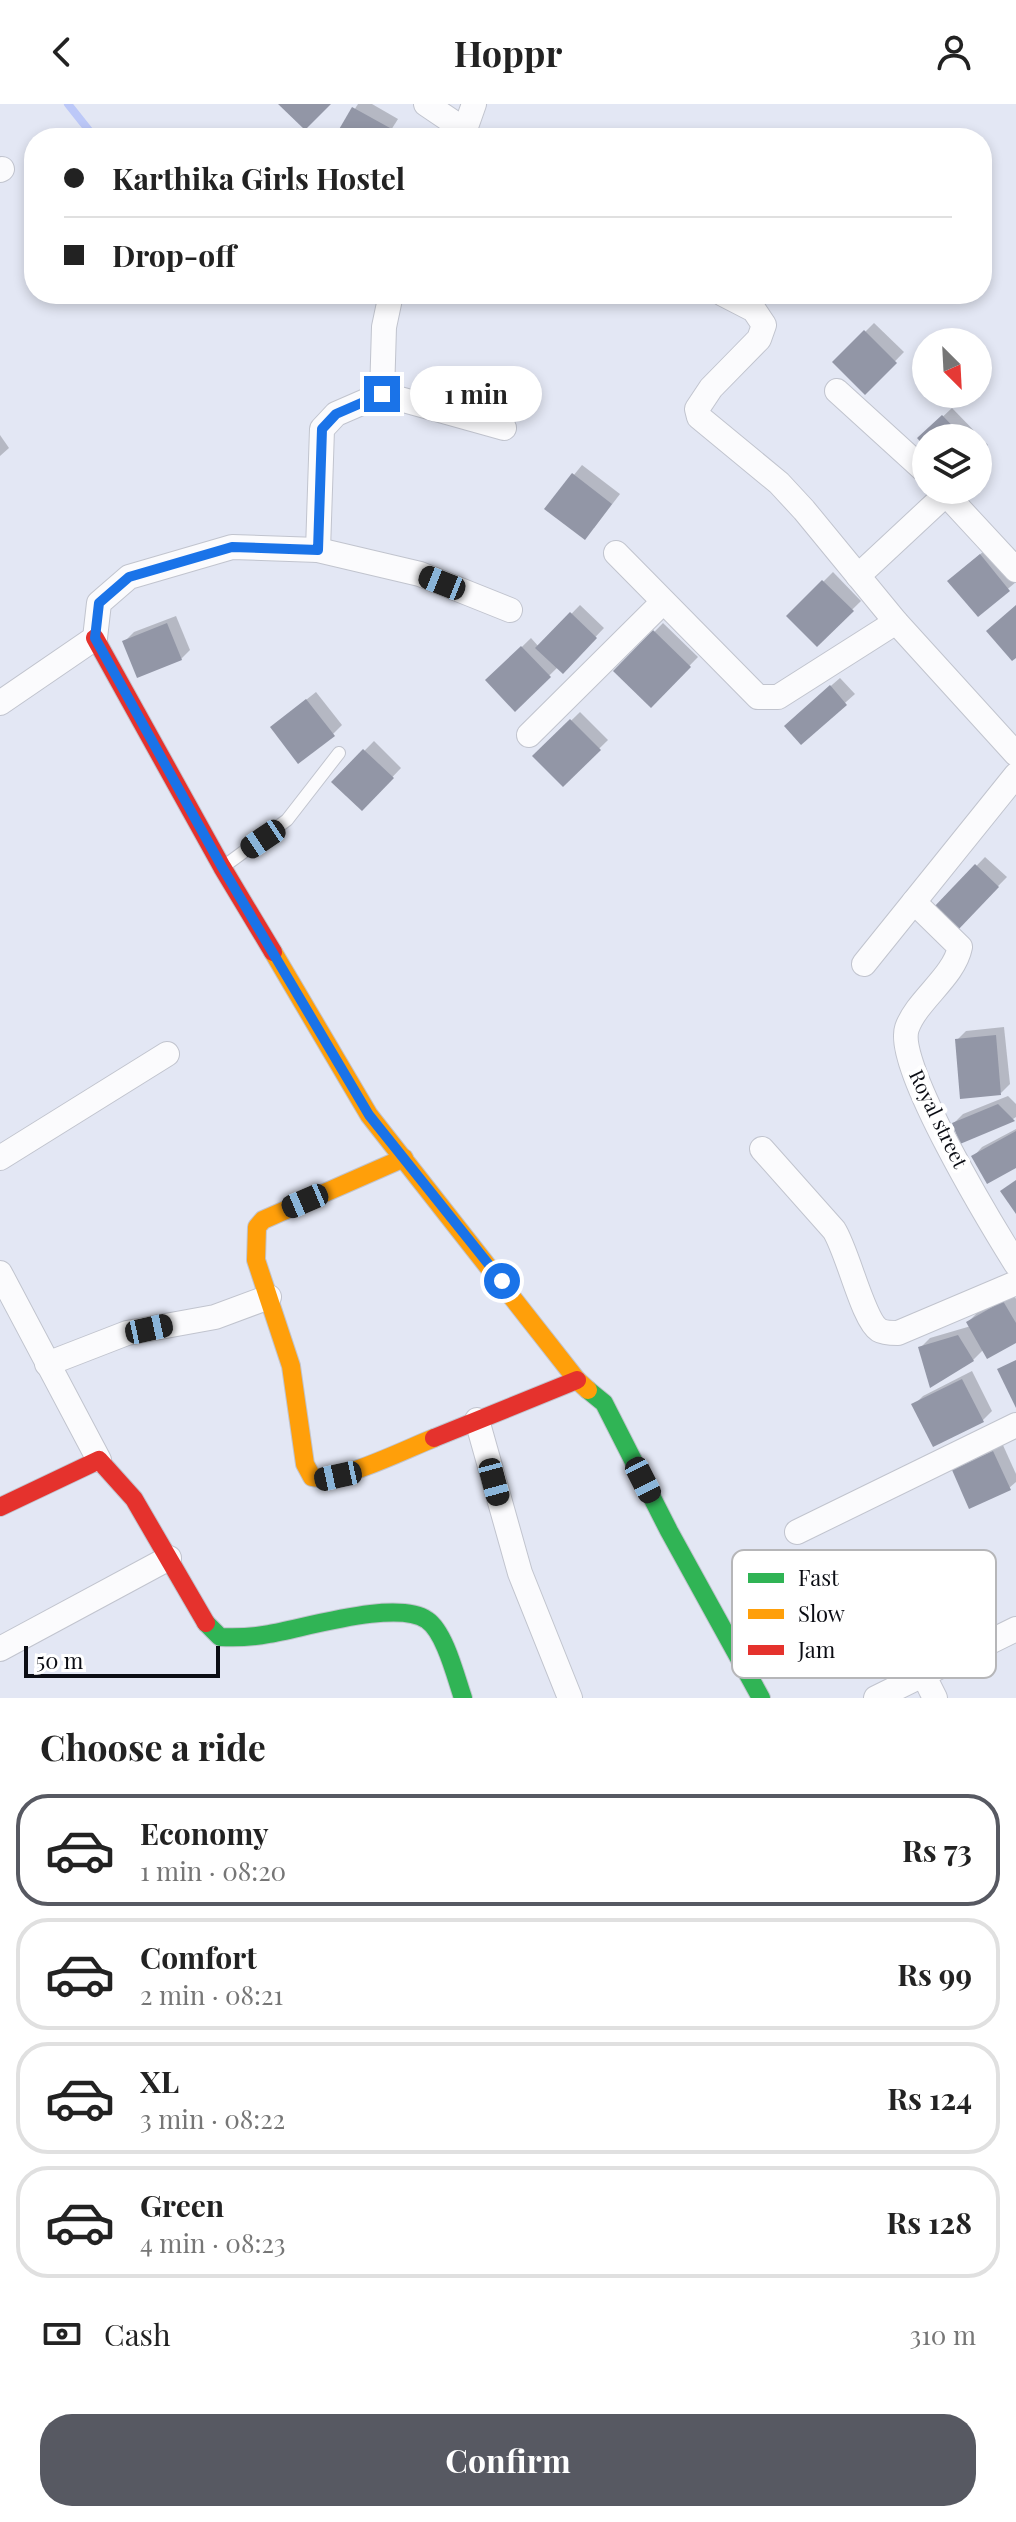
<!DOCTYPE html>
<meta charset="utf-8">
<style>
body{margin:0;font-family:"Playfair Display",serif;background:#f2f2f2;color:#222;height:100vh;display:flex;flex-direction:column;font-size:30px;white-space:nowrap}
*{box-sizing:border-box;margin:0}
p{font-size:26px;color:#767676}
.icon{flex:none;width:44px;height:44px;fill:none;stroke:currentColor;stroke-width:2;stroke-linecap:round;stroke-linejoin:round}
.map{position:relative;height:1594px;overflow:hidden}
.panel{display:flex;flex-direction:column;background:#fff;flex:1}
.panel>*{flex:none}
.hud{position:absolute;left:24px;top:24px;width:968px;height:176px;border-radius:32px;box-shadow:0 4px 12px #0003;display:grid;align-content:center;height:176px;padding:0 40px;background:#fff}
.needle{width:52px;rotate:156deg}
.buttons{position:absolute;left:912px;top:224px;display:grid;gap:16px}
.buttons a{display:grid;place-items:center;width:80px;height:80px;border-radius:50%;background:#fff;box-shadow:0 4px 12px #0003;font-size:40px}
.scale{position:absolute;left:24px;bottom:20px;width:196px;box-sizing:border-box;padding-left:8px;border:4px solid #0b0d14;border-top:0;font-size:22px;line-height:28px;white-space:nowrap;color:#0b0d14;-webkit-text-stroke:6px #fff;paint-order:stroke}
.end{position:absolute;width:36px;height:36px;margin:-18px;border:10px solid #1a73e8;background:#fff;box-shadow:0 0 0 4px #fff}
.from{border-radius:50%}
.bubble{position:absolute;height:56px;border-radius:28px;background:#fff;box-shadow:0 4px 12px #0003;font-size:26px;font-weight:700;line-height:56px;text-align:center}
.car{position:absolute;width:24px;height:48px;margin:-24px -12px;border-radius:10px;box-shadow:0 0 6px 2px #0007;background:linear-gradient(#222 24%,#8ab4d8 0 40%,#222 0 76%,#8ab4d8 0 86%,#222 0)}
.hud b{display:flex;align-items:center;gap:28px;height:76px;font-size:30px}
.hud b+b{border-top:2px solid #e0e0e0}
.hud i{width:20px;height:20px;background:#222}
ul{padding:0;list-style:none}
li{display:flex;align-items:center;gap:24px;height:112px;margin:0 16px 12px;padding:0 24px;border:4px solid #e0e0e0;border-radius:32px}
li div{flex:1}
li b{display:block;font-size:30px}
li em{font-style:normal;font-weight:700}
li.on{border-color:#575962}
li>.icon{width:72px;height:72px;stroke-width:1.5}
h2{padding:0 40px;font-size:36px;line-height:96px}
.pay{display:flex;align-items:center;gap:20px;height:88px;padding:0 40px;font-size:30px}
.pay p{margin-inline-start:auto}
.cta{display:flex;gap:16px;margin-top:auto;padding:16px 40px}
.cta a{flex:1;height:92px;border-radius:32px;background:#575962;color:#fff;font-size:32px;font-weight:700;line-height:92px;text-align:center}
header{display:flex;justify-content:space-between;align-items:center;height:104px;padding:0 40px;background:#fff;font-size:36px;font-weight:700}
.map>svg:first-child{display:block}
</style>
<header><svg class="icon" aria-label="back" viewBox="0 0 24 24"><path d="M15 5l-7 7 7 7"/></svg>Hoppr<svg class="icon" aria-label="person" viewBox="0 0 24 24"><circle cx="12" cy="8" r="4"/><path d="M4 21q1-7 8-7t8 7"/></svg></header>
<div class="map">
<svg width="1016" height="1594" viewBox="0 0 1016 1594">
<rect width="100%" height="100%" fill="#e3e7f4"/>
<!-- shadow -->
<g fill="#0003">
<polygon points="358,0 372,0 398,15 386,34 336,34"/>
<polygon points="874,219 904,248 865,288 835,258"/>
<polygon points="952,304 988,341 978,351 978,334 926,334 926,341 920,334"/>
<polygon points="0,331 9,344 0,352"/>
<polygon points="582,361 620,390 594,424 547,404"/>
<polygon points="990,442 1016,474 1016,478 978,510 959,468"/>
<polygon points="833,468 861,497 817,540 789,512"/>
<polygon points="580,501 604,524 563,567 558,563 515,605 488,576 531,534 539,543"/>
<polygon points="176,512 190,546 181,555 125,537 134,528"/>
<polygon points="663,519 698,553 651,601 616,567"/>
<polygon points="840,574 855,590 801,638 795,613"/>
<polygon points="316,588 342,621 333,630 272,623"/>
<polygon points="580,608 608,636 563,680 535,652"/>
<polygon points="374,637 401,664 362,705 334,678"/>
<polygon points="985,753 1007,773 957,824 936,804"/>
<polygon points="1004,923 1010,980 1001,989 957,936 966,927"/>
<polygon points="1008,992 1016,1000 1016,1013 1013,1015 954,1019 963,1010"/>
<polygon points="1016,1025 1016,1062 974,1052 982,1043"/>
<polygon points="1013,1189 1016,1195 1016,1237 984,1245 973,1256 932,1281 921,1243 930,1234 971,1222 968,1218 977,1209"/>
<polygon points="972,1267 992,1307 983,1316 934,1341 914,1301 923,1292"/>
<polygon points="1002,1339 1016,1370 1016,1378 1009,1384 954,1366 963,1357"/>
</g>
<g fill="none" stroke-linecap="round" stroke-linejoin="round">
<!-- stream -->
<polyline stroke="#bcc8f8" stroke-width="8" points="68,0 95,34"/>
</g>
<!-- building -->
<g fill="#9296a6">
<polygon points="278,0 331,0 305,26"/>
<polygon points="352,3 390,24 384,34 334,34"/>
<polygon points="272,190 312,190 311,198"/>
<polygon points="864,226 897,259 865,291 832,258"/>
<polygon points="942,311 964,334 926,334 926,344 917,334"/>
<polygon points="572,369 612,400 585,436 544,405"/>
<polygon points="980,450 1010,487 978,513 947,477"/>
<polygon points="822,476 854,507 817,543 786,512"/>
<polygon points="1016,501 1016,554 1012,557 986,527"/>
<polygon points="570,508 597,534 563,570 535,544"/>
<polygon points="167,519 182,556 137,574 122,537"/>
<polygon points="653,526 691,563 651,604 613,567"/>
<polygon points="521,542 551,573 515,608 485,576"/>
<polygon points="830,581 847,601 801,641 784,622"/>
<polygon points="306,595 335,632 298,660 270,623"/>
<polygon points="570,615 601,646 563,683 532,652"/>
<polygon points="363,645 394,674 362,707 331,678"/>
<polygon points="975,760 999,783 957,827 933,804"/>
<polygon points="996,931 1001,991 960,995 955,935"/>
<polygon points="998,1000 1015,1017 960,1040 952,1019"/>
<polygon points="1016,1027 1016,1064 987,1080 971,1052"/>
<polygon points="1016,1076 1016,1110 1000,1087"/>
<polygon points="1003,1197 1016,1219 1016,1239 987,1255 966,1218"/>
<polygon points="958,1231 974,1257 930,1284 918,1243"/>
<polygon points="1016,1256 1016,1304 997,1265"/>
<polygon points="962,1275 984,1318 933,1343 911,1300"/>
<polygon points="993,1347 1011,1386 969,1405 952,1366"/>
</g>
<g fill="none" stroke-linecap="round" stroke-linejoin="round">
<defs>
<polyline id="lane" points="223,763 287,716 339,649"/>
<g id="street">
<polyline points="426,0 466,27"/>
<polyline points="462,34 474,0"/>
<polyline points="0,66 2,65"/>
<polyline points="391,190 384,223 382,290 504,324"/>
<polyline points="723,190 754,206 764,221 759,235 711,284 697,305 699,313 779,379 804,406 896,518"/>
<polyline points="837,287 926,368"/>
<polyline points="942,386 1016,466"/>
<polyline points="318,446 322,325 336,310 382,290"/>
<polyline points="616,449 758,593 778,593 896,518 1016,650"/>
<polyline points="858,472 946,390"/>
<polyline points="0,599 95,534 99,499 129,473 232,443 318,446 420,470 510,506"/>
<polyline points="529,631 663,498"/>
<path d="M914 798 960 843C954 873 917 896 907 924 894 961 993 1123 1016 1160"/>
<polyline points="864,860 1016,671"/>
<path d="M762 1045 834 1126C848 1148 863 1216 879 1226 884 1229 892 1229 898 1229L1016 1179"/>
<polyline points="0,1054 167,950"/>
<polyline points="0,1169 99,1356"/>
<polyline points="47,1260 127,1229 215,1213 269,1193"/>
<polyline points="477,1316 520,1469 570,1594"/>
<polyline points="797,1428 1016,1321"/>
<polyline points="0,1545 169,1454"/>
<polyline points="924,1572 935,1594"/>
<polyline points="876,1594 1016,1525"/>
</g>
<g id="fast">
<polyline points="588,1286 604,1299 669,1427 761,1594"/>
<path d="M206 1519 220 1533C237 1534 253 1533 269 1530 305 1524 397 1495 427 1516 445 1528 456 1574 463 1594"/>
</g>
<g id="slow">
<polyline points="273,848 369,1011 577,1276 588,1286"/>
<path d="M404 1054 263 1116 257 1123 256 1156 291 1262 305 1360 312 1373C339 1379 406 1345 434 1334"/>
</g>
<g id="jam">
<polyline points="95,534 222,763 273,848"/>
<polyline points="434,1334 577,1276"/>
<polyline points="0,1403 99,1356 134,1395 206,1519"/>
</g>
</defs>
<!-- lane casing -->
<use href="#lane" stroke="#c1c4ce" stroke-width="14"/>
<!-- street casing -->
<use href="#street" stroke="#c1c4ce" stroke-width="26"/>
<!-- fast casing -->
<use href="#fast" stroke="#c1c4ce" stroke-width="20"/>
<!-- slow casing -->
<use href="#slow" stroke="#c1c4ce" stroke-width="20"/>
<!-- jam casing -->
<use href="#jam" stroke="#c1c4ce" stroke-width="20"/>
<!-- lane -->
<use href="#lane" stroke="#fbfbfd" stroke-width="12"/>
<!-- street -->
<use href="#street" stroke="#fbfbfd" stroke-width="24"/>
<!-- fast -->
<use href="#fast" stroke="#30b455" stroke-width="18"/>
<!-- slow -->
<use href="#slow" stroke="#ff9f0a" stroke-width="18"/>
<!-- jam -->
<use href="#jam" stroke="#e5322d" stroke-width="18"/>
</g>
<g fill="none" stroke-linecap="round" stroke-linejoin="round">
<!-- route -->
<polyline stroke="#1a73e8" stroke-width="10" points="382,290 336,310 322,325 318,446 232,443 129,473 99,499 95,534 222,763 369,1011 502,1177"/>
</g>
<g text-anchor="middle" stroke-width="8" stroke-linejoin="round" paint-order="stroke">
<!-- street labels -->
<g font-size="20" fill="#0b0d14" stroke="#fff">
<text transform="translate(938 1015) rotate(64)" y="7">Royal street</text>
</g>
</g>
<!-- legend -->
<rect x="732" y="1446" width="264" height="128" rx="12" fill="#fff" stroke="#b6b6b8" stroke-width="2"/>
<rect x="748" y="1469" width="36" height="10" fill="#30b455"/>
<rect x="748" y="1505" width="36" height="10" fill="#ff9f0a"/>
<rect x="748" y="1541" width="36" height="10" fill="#e5322d"/>
<g font-size="22" fill="#0b0d14">
<text x="798" y="1482">Fast</text>
<text x="798" y="1518">Slow</text>
<text x="798" y="1554">Jam</text>
</g>
</svg>
<div class="buttons">
<a><svg class="needle" viewBox="-14 -14 28 28"><path d="M0-13l5 13h-10z" fill="#e53935"/><path d="M0 13l5-13h-10z" fill="#767676"/></svg></a>
<a><svg class="icon" aria-label="layers" viewBox="0 0 24 24"><path d="M12 4l9 5-9 5-9-5zM3 14l9 5 9-5"/></svg></a>
</div>
<div class="scale">50 m</div>
<i class="end from" style="left:502px;top:1177px"></i>
<i class="end" style="left:382px;top:290px"></i>
<div class="bubble" style="left:410px;top:262px;width:132px">1 min</div>
<i class="car" style="left:442px;top:479px;rotate:292deg"></i>
<i class="car" style="left:263px;top:735px;rotate:236deg"></i>
<i class="car" style="left:305px;top:1097px;rotate:247deg"></i>
<i class="car" style="left:149px;top:1225px;rotate:78deg"></i>
<i class="car" style="left:338px;top:1372px;rotate:258deg"></i>
<i class="car" style="left:643px;top:1376px;rotate:153deg"></i>
<i class="car" style="left:494px;top:1378px;rotate:165deg"></i>
<div class="hud">
<b><i class="from"></i>Karthika Girls Hostel</b>
<b><i></i>Drop-off</b>
</div>
</div>
<section class="panel">
<h2>Choose a ride</h2>
<ul>
<li class="on"><svg class="icon" aria-label="car" viewBox="0 0 24 24"><path d="M5 17H2v-5l4-1 3-4h7l3 4 3 1v5h-3M9 17h6M6 11h13"/><circle cx="7" cy="17" r="2"/><circle cx="17" cy="17" r="2"/></svg><div><b>Economy</b><p>1 min · 08:20</p></div><em>Rs 73</em></li>
<li><svg class="icon" aria-label="car" viewBox="0 0 24 24"><path d="M5 17H2v-5l4-1 3-4h7l3 4 3 1v5h-3M9 17h6M6 11h13"/><circle cx="7" cy="17" r="2"/><circle cx="17" cy="17" r="2"/></svg><div><b>Comfort</b><p>2 min · 08:21</p></div><em>Rs 99</em></li>
<li><svg class="icon" aria-label="car" viewBox="0 0 24 24"><path d="M5 17H2v-5l4-1 3-4h7l3 4 3 1v5h-3M9 17h6M6 11h13"/><circle cx="7" cy="17" r="2"/><circle cx="17" cy="17" r="2"/></svg><div><b>XL</b><p>3 min · 08:22</p></div><em>Rs 124</em></li>
<li><svg class="icon" aria-label="car" viewBox="0 0 24 24"><path d="M5 17H2v-5l4-1 3-4h7l3 4 3 1v5h-3M9 17h6M6 11h13"/><circle cx="7" cy="17" r="2"/><circle cx="17" cy="17" r="2"/></svg><div><b>Green</b><p>4 min · 08:23</p></div><em>Rs 128</em></li>
</ul>
<div class="pay"><svg class="icon" aria-label="cash" viewBox="0 0 24 24"><path d="M3 7h18v10H3z"/><circle cx="12" cy="12" r="2"/></svg>Cash<p>310 m</p></div>
<div class="cta"><a>Confirm</a></div>
</section>
